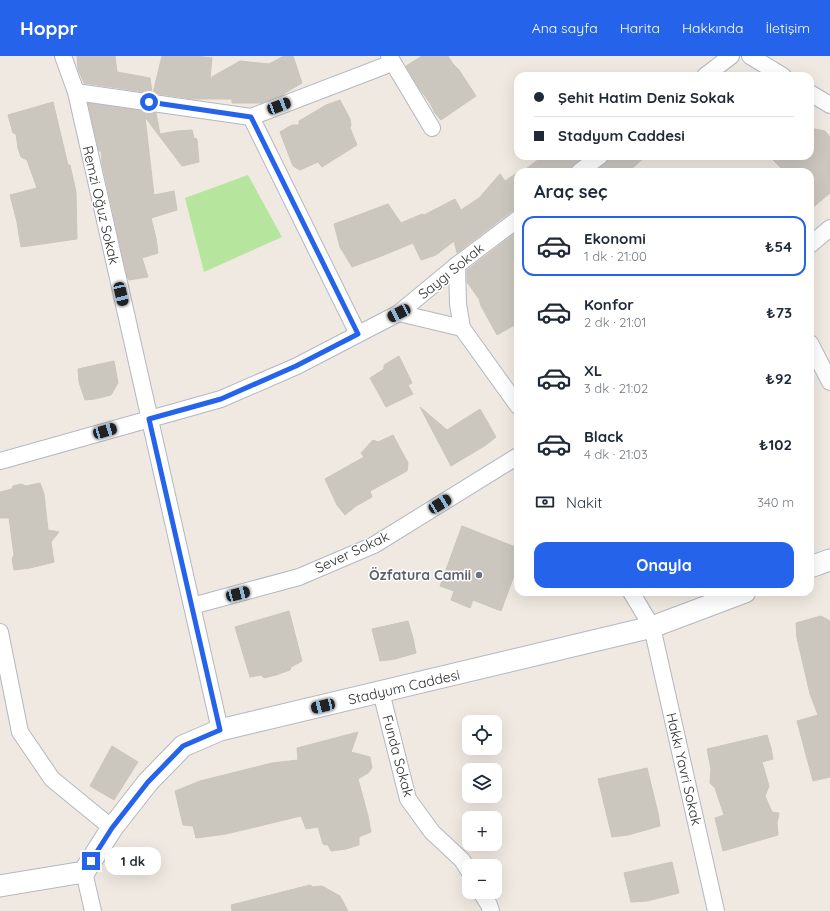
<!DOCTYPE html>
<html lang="tr">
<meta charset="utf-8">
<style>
body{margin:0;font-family:Quicksand,sans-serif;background:#f6f6f7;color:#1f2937;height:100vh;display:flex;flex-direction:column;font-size:15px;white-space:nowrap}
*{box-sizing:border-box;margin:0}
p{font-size:13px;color:#747a83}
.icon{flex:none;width:22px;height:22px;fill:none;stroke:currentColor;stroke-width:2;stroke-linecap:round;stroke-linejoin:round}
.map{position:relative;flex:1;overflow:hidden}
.details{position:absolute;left:514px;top:112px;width:300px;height:428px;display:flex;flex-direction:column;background:#fff;border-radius:12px;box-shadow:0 4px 16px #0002}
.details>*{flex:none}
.guide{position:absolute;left:514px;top:16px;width:300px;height:88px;border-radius:12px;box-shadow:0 4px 16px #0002;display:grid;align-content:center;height:88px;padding:0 20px;background:#fff}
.controls{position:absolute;left:462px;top:659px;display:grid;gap:8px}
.controls a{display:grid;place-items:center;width:40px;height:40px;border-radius:8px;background:#fff;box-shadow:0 4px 16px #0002;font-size:20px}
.end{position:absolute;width:18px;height:18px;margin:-9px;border:5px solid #2563eb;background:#fff;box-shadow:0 0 0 2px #fff}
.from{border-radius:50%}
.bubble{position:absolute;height:28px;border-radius:12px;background:#fff;box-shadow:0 4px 16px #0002;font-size:13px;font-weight:700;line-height:28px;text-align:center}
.car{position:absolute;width:12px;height:24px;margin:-12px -6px;border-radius:5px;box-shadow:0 0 3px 1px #0007;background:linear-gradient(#222 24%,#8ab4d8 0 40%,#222 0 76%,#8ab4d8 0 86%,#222 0)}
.guide b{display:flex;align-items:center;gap:14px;height:38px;font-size:15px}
.guide b+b{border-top:1px solid #e0e1e3}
.guide i{width:10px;height:10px;background:#1f2937}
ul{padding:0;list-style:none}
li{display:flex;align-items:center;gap:12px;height:60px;margin:0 8px 6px;padding:0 12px;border:2px solid transparent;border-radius:12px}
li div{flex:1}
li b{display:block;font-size:15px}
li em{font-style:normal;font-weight:700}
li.on{border-color:#2563eb}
li>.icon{width:36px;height:36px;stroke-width:1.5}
h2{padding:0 20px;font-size:18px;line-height:48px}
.pay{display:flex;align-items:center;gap:10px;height:44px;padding:0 20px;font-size:15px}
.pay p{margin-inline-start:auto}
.button{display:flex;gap:8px;margin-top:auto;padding:8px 20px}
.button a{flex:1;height:46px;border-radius:12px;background:#2563eb;color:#fff;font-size:16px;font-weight:700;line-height:46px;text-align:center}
header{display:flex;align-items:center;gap:24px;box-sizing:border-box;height:56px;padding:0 20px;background:#2563eb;color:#fff}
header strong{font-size:19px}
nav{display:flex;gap:22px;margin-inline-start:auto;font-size:14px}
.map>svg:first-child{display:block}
</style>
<header>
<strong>Hoppr</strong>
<nav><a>Ana sayfa</a><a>Harita</a><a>Hakkında</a><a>İletişim</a></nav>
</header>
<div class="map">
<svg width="830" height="855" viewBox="0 0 830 855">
<rect width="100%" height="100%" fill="#efe9e1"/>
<!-- green -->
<polygon fill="#b6e59e" points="248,119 282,181 204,216 185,142"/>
<!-- building -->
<g fill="#cbc7bf" stroke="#cbc5ba">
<polygon points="77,0 115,0 117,16 150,22 152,37 84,27 78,13"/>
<polygon points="162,0 196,0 212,2 210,22 240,5 269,8 284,0 293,0 302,27 280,40 261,47 232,47 232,43 193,43 153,37"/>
<polygon points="422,0 448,0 453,8 459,14 476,40 441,64 435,57 430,47 419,32 406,10"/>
<polygon points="340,44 350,63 351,69 350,72 357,89 322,111 318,106 300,114 293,110 280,76 292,69 299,69 299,65 326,49"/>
<polygon points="53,46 68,109 70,109 76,136 77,183 21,191 17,166 10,139 37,132 27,104 21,101 18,92 16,78 13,77 8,59"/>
<polygon points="88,47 156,57 160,78 177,75 192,74 194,82 197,83 199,106 182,110 145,61 154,139 174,135 177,154 151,162 156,182 158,197 142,202 148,221 129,224 127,220 102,107 101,95 99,95"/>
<polygon points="810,72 825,75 830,81 830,137 810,154 810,116 785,116 769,100 810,100"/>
<polygon points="543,100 584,100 573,109 570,116 522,116"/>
<polygon points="609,100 646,100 628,116 595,116 606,107"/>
<polygon points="518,116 518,154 512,155 457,197 454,185 436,199 421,204 413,187 379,201 352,211 340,191 334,168 388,148 401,167 422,158 424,159 455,143 461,154 479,142 500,118 505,125"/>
<polygon points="518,175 518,267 497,279 481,250 479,243 467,226 467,214"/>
<polygon points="399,300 412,327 408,329 413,338 386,351 370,322 384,313 384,309"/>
<polygon points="114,305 118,327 111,339 95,343 85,344 79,326 78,313"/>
<polygon points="420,351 447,374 480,353 496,381 486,389 451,410"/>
<polygon points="393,379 408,407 407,415 370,435 372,441 356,450 345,459 337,449 325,423 364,401 361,397 373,384 378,386"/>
<polygon points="40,427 44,438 48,474 59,476 51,486 54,506 30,512 14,514 12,503 14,499 9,462 0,462 0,436 12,433 13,430 21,428 26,430"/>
<polygon points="462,470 518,492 518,509 501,555 473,544 470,552 451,544 454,535 440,530"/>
<polygon points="289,555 302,605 291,611 290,614 276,619 264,622 261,619 250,621 235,571"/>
<polygon points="821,560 830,565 830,721 813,725 797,665 818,659 810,638 797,582 796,567"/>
<polygon points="408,565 413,582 416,597 395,603 380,605 372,573"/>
<polygon points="358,676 351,696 370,701 372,712 368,717 358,723 368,760 371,776 359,781 359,789 346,793 331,795 328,789 323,788 318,771 306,773 301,760 226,778 196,782 193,770 183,769 175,735 200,725 272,707 298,704 297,692"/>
<polygon points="767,679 771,692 773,703 762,706 769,730 765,740 772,756 779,757 777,767 778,779 723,795 715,762 724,759 715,732 710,727 711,713 707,693"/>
<polygon points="112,690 138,706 114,744 90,730"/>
<polygon points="647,712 658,757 660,770 628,779 612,781 598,723"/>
<polygon points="672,806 679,837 647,845 631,846 624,817"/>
<polygon points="310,829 313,831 322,830 340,840 348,855 232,855 231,849"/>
</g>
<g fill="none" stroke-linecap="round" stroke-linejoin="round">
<defs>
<g id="minor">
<polyline points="63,0 76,36 220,674"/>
<polyline points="389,0 432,72"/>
<polyline points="750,0 783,20"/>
<polyline points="705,20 731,0"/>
<polyline points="76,36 251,61 392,7"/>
<polyline points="810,37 830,49"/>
<polyline points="251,61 358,278"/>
<polyline points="579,116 600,100"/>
<polyline points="810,189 830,172"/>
<polyline points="457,209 458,248 462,272 518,350"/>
<polyline points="399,257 462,272"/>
<polyline points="810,287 830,326"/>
<polyline points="0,405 221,343 297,310 399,257 457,209 518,163"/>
<polyline points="631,536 652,571 716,855"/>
<polyline points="192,550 299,521 374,489 518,400"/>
<polyline points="0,576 20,676 52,723 112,772"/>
<polyline points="381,636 408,743 432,776 462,804 469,815"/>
<polyline points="84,816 93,855"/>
<polyline points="481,836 489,849 491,855"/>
</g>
<g id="tertiary">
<polyline points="810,511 830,504"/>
<polyline points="0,830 84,816 112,772 148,726 183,690 220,674 652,571 745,536"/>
</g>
</defs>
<!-- minor casing -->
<use href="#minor" stroke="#b4b7c1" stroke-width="18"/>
<!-- tertiary casing -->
<use href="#tertiary" stroke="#b4b7c1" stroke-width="23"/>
<!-- minor -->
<use href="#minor" stroke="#fff" stroke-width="16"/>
<!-- tertiary -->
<use href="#tertiary" stroke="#fff" stroke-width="21"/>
</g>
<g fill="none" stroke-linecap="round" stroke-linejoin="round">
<!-- route -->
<polyline stroke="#2563eb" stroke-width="5" points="91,805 112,772 148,726 183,690 220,674 149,363 221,343 296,310 358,278 251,61 149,46"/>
</g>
<!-- markers -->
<circle fill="#6b7280" stroke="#fff" stroke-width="1.5" cx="479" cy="519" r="4"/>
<g text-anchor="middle" stroke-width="3" stroke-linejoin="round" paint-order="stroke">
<!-- street labels -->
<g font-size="14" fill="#2e2e2e" stroke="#fff">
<text transform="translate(101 149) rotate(77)" y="5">Remzi Oğuz Sokak</text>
<text transform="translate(451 215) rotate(-39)" y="5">Saygı Sokak</text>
<text transform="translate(352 496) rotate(-25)" y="5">Sever Sokak</text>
<text transform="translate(404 631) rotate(-13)" y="5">Stadyum Caddesi</text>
<text transform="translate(398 700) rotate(75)" y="5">Funda Sokak</text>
<text transform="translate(684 713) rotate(77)" y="5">Hakkı Yavri Sokak</text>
</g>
<!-- worship labels -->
<g font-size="14" font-weight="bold" fill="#5b616d" stroke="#fff" text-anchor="end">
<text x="471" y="524">Özfatura Camii</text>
</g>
</g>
</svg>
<div class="controls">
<a><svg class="icon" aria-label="locate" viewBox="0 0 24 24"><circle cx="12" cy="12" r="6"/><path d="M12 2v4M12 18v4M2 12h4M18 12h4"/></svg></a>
<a><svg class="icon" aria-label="layers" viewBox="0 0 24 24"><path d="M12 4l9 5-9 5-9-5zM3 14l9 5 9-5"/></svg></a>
<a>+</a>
<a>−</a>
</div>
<i class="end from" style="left:149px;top:46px"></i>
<i class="end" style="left:91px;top:805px"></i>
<div class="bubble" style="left:105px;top:791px;width:56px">1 dk</div>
<i class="car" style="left:279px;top:50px;rotate:69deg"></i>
<i class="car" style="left:121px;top:238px;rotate:167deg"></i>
<i class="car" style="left:399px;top:257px;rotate:243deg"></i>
<i class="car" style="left:105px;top:375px;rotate:74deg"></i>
<i class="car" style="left:440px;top:448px;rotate:58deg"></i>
<i class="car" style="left:238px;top:538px;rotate:75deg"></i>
<i class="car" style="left:323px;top:650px;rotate:257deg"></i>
<div class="guide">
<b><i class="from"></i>Şehit Hatim Deniz Sokak</b>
<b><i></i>Stadyum Caddesi</b>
</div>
<section class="details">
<h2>Araç seç</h2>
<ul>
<li class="on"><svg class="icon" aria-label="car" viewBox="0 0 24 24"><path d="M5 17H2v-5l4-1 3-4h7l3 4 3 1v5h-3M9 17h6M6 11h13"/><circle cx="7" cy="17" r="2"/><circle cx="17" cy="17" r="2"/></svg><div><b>Ekonomi</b><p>1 dk · 21:00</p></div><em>₺54</em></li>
<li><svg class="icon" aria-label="car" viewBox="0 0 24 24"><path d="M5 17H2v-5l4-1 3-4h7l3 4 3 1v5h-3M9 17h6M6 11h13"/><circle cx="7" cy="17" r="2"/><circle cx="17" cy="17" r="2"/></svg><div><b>Konfor</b><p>2 dk · 21:01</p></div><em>₺73</em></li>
<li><svg class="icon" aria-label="car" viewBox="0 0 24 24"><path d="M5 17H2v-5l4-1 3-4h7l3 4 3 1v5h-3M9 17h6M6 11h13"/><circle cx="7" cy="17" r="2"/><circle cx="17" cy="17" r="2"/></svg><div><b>XL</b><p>3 dk · 21:02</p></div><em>₺92</em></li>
<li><svg class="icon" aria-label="car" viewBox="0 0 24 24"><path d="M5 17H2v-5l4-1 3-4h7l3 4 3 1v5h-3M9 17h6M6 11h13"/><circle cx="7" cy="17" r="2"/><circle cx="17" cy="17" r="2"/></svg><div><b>Black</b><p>4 dk · 21:03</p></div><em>₺102</em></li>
</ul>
<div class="pay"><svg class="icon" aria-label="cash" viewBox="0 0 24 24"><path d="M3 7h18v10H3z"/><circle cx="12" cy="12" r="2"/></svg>Nakit<p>340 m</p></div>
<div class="button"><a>Onayla</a></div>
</section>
</div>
